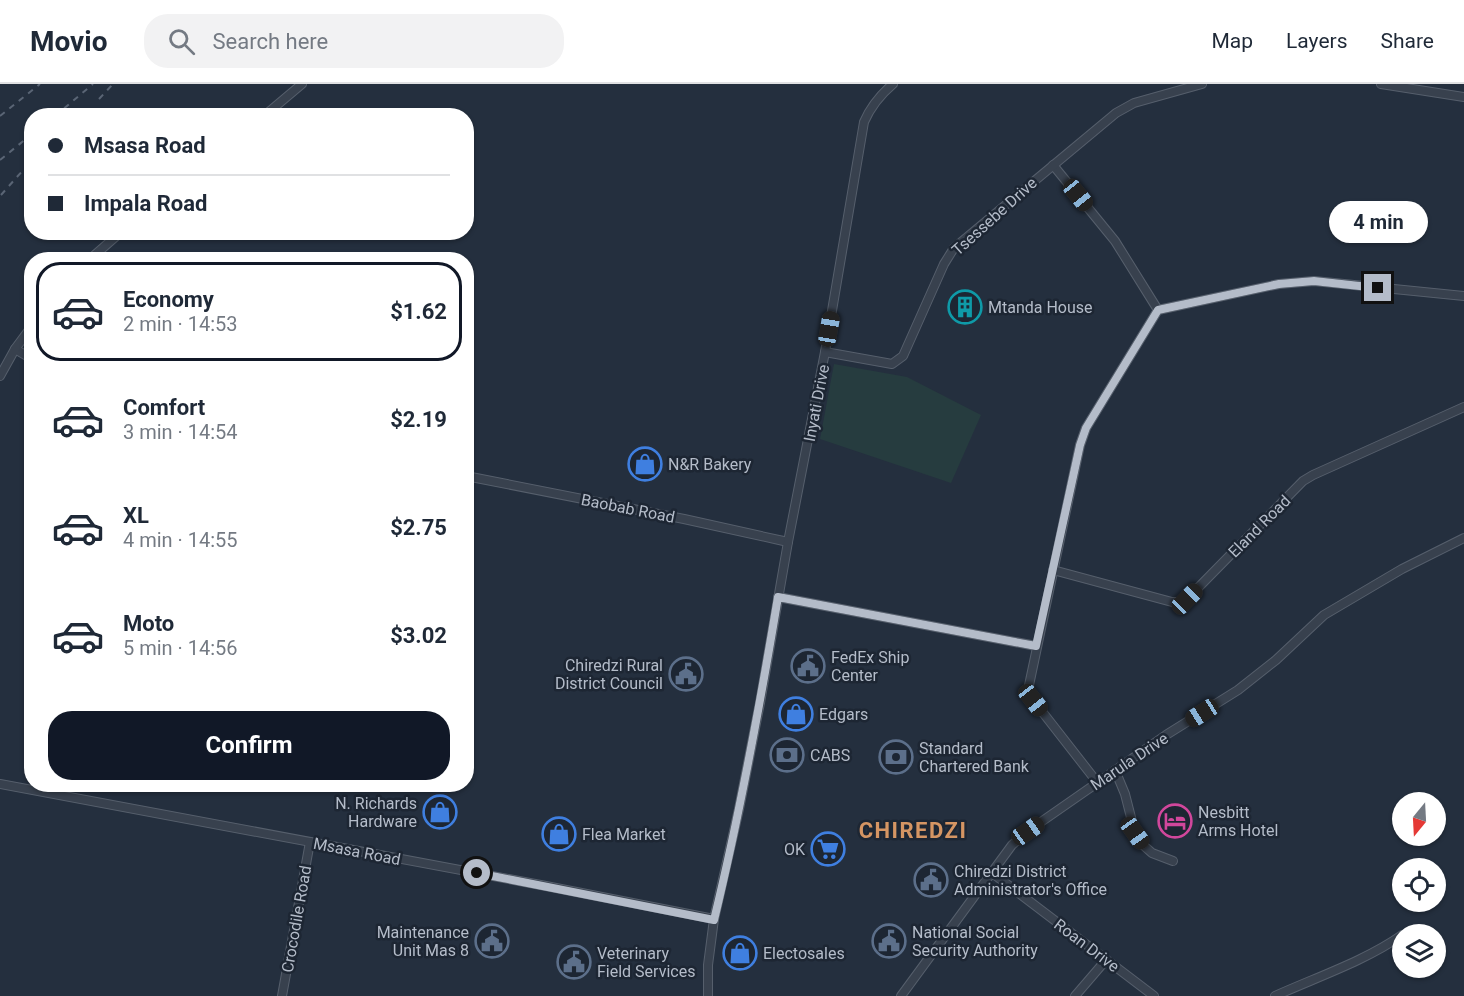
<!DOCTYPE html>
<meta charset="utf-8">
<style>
body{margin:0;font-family:Roboto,sans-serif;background:#f2f2f3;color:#1f2937;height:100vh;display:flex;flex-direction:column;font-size:22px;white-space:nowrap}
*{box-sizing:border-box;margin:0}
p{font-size:20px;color:#747a83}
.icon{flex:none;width:33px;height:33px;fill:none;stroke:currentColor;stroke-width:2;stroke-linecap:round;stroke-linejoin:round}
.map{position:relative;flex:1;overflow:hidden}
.panel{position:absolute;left:24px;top:168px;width:450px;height:540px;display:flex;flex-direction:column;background:#fff;border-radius:24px;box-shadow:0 2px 4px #0004}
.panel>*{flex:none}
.banner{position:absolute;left:24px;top:24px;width:450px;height:132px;border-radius:24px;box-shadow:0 2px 4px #0004;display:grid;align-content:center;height:132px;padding:0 24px;background:#fff}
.needle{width:39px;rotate:198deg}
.buttons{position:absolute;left:1392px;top:708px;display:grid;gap:12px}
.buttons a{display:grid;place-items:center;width:54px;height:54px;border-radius:50%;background:#fff;box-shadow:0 2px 4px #0004;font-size:30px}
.end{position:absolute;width:27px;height:27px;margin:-14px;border:8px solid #b4bcc9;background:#111;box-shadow:0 0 0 3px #111}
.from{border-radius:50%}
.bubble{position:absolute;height:42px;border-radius:21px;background:#fff;box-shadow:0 2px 4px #0004;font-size:20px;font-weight:700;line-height:42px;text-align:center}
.car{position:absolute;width:18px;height:36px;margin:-18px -9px;border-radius:8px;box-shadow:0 0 4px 2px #0007;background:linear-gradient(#222 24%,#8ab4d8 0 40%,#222 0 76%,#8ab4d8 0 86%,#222 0)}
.banner b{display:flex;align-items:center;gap:21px;height:57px;font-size:22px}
.banner b+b{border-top:2px solid #e0e1e3}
.banner i{width:15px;height:15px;background:#1f2937}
ul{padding:10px 0 0;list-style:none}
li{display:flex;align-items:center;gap:18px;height:99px;margin:0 12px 9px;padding:0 12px;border:3px solid transparent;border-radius:24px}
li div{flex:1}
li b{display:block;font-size:22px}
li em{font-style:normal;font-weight:700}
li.current{border-color:#111827}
li>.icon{width:54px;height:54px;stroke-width:1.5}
.button{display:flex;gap:12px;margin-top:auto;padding:12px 24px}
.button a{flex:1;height:69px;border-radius:24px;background:#111827;color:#fff;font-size:24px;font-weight:700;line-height:69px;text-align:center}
header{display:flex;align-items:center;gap:36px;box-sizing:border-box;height:84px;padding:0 30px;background:#fff;border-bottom:2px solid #e0e1e3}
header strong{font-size:28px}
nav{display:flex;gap:33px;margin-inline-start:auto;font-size:21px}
.search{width:420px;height:54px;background:#f2f2f3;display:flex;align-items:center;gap:15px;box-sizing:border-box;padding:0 21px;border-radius:24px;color:#747a83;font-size:22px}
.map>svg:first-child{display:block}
</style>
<header>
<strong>Movio</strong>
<div class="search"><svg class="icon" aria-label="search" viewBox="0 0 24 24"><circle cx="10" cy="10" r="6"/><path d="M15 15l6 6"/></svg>Search here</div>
<nav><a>Map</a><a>Layers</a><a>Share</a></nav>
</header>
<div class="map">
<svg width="1464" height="912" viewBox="0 0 1464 912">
<rect width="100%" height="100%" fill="#242f3e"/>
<!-- green -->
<polygon fill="#263c3f" points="834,280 907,293 981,331 951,399 820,355"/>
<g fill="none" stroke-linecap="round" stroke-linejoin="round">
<defs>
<g id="minor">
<polyline points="1381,0 1464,13"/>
<polyline points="264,32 302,0"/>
<polyline points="1053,81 1115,157 1158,226"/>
<polyline points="89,176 121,148"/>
<polyline points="15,265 32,275"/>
<polyline points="825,268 892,280 903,272 944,180 954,164 1116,29 1134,19 1202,0"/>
<polyline points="0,292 15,265 32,242"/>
<polyline points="466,392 684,435 788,458"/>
<polyline points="1053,486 1172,518 1181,518 1187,515 1303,397 1313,391 1464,323"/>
<polyline points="778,513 1036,562"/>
<polyline points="1115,686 1125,710 1135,749 1143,761 1152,769 1173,777"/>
<polyline points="1097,698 1033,616 1028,606 1080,361 1086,344 1158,226 1279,200 1314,197 1464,212"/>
<polyline points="0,700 546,802 714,835"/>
<polyline points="991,788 1154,912"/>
<polyline points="282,912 310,758"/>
<path d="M708 912V881L714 835 739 725 760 619 788 458 825 268 864 38C871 22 880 11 893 0"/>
<polyline points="901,912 1012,761 1028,747 1166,651 1238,606 1276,576 1324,531 1402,485 1464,454"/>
<polyline points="1075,912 1106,876"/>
<path d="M1275 912C1317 893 1365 877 1402 851"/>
</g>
</defs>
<!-- minor casing -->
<use href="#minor" stroke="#565f6c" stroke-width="10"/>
<!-- minor -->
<use href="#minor" stroke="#38414e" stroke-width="8"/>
<!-- rail -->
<g stroke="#5a6575" stroke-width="2" stroke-dasharray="6 6" stroke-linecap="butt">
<polyline points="99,15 113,0"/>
<polyline points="0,32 40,0"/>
<polyline points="55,32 93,0"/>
<polyline points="0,76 32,50"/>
<polyline points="1,111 32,76"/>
</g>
</g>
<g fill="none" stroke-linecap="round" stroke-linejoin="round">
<!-- route -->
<path stroke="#b4bcc9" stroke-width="8" d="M477 789 714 836C740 729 760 621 778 513L1036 562 1080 361 1086 344 1158 226 1279 200 1314 197 1378 204"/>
</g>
<!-- icons -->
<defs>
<symbol id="building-ring" viewBox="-11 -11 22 22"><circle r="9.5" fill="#1d2633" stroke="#0f9aa8" stroke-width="1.5"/><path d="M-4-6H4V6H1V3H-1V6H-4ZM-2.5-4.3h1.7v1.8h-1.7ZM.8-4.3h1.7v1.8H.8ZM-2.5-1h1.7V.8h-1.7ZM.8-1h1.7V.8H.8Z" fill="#0f9aa8"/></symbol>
<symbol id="shop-ring" viewBox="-11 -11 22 22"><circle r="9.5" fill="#1d2633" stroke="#3f7fe0" stroke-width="1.5"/><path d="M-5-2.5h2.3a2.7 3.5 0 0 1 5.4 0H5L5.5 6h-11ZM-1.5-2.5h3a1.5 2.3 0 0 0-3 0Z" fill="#3f7fe0"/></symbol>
<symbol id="civic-ring" viewBox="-11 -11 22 22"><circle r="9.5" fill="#1d2633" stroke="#5c6f8a" stroke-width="1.5"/><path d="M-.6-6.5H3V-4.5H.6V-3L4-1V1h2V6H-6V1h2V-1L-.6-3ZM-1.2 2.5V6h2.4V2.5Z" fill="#5c6f8a"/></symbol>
<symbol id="bank-ring" viewBox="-11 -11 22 22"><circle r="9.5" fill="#1d2633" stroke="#5c6f8a" stroke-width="1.5"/><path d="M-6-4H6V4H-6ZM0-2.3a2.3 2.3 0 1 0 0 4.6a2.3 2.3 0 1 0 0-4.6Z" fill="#5c6f8a"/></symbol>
<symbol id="hotel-ring" viewBox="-11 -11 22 22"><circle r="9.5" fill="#1d2633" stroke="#d1479c" stroke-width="1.5"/><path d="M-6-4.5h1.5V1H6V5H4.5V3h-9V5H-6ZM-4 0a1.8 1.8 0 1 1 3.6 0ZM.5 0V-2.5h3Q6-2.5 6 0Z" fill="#d1479c"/></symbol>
<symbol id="supermarket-ring" viewBox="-11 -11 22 22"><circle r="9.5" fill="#1d2633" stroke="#3f7fe0" stroke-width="1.5"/><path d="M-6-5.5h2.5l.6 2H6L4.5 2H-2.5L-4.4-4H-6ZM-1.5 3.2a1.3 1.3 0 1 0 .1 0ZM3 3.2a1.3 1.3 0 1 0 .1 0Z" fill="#3f7fe0"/></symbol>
</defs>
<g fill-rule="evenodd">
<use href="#building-ring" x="946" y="204" width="38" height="38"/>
<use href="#shop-ring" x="626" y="361" width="38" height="38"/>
<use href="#civic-ring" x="789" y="563" width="38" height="38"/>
<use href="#civic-ring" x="667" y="571" width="38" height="38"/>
<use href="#shop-ring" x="777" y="611" width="38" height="38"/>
<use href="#bank-ring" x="768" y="652" width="38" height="38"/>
<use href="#bank-ring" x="877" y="654" width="38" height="38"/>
<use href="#shop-ring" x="421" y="709" width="38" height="38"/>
<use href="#hotel-ring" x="1156" y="718" width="38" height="38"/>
<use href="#shop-ring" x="540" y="731" width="38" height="38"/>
<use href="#supermarket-ring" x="809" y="746" width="38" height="38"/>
<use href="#civic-ring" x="912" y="777" width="38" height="38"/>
<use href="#civic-ring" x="473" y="838" width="38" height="38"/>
<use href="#civic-ring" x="870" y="838" width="38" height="38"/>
<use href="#shop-ring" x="721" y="850" width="38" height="38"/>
<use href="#civic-ring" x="555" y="859" width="38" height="38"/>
</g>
<g text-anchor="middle" stroke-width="5" stroke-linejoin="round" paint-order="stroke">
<!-- street labels -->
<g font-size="16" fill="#b4bcc9" stroke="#1d2633">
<text transform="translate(994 132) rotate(-42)" y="6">Tsessebe Drive</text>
<text transform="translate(816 319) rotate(-79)" y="6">Inyati Drive</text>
<text transform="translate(628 424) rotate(11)" y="6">Baobab Road</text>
<text transform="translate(1259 442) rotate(-45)" y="6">Eland Road</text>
<text transform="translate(1129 677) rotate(-34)" y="6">Marula Drive</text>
<text transform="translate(357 767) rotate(11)" y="6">Msasa Road</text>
<text transform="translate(296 835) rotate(-80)" y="6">Crocodile Road</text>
<text transform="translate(1087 861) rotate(37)" y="6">Roan Drive</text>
</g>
<!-- poi labels -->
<g font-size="16" fill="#b4bcc9" stroke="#1d2633" text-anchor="start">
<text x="988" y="229">Mtanda House</text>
<text x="668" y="386">N&amp;R Bakery</text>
<text x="831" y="579">FedEx Ship<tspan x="831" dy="18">Center</tspan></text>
<text x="663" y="587" text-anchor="end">Chiredzi Rural<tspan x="663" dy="18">District Council</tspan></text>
<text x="819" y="636">Edgars</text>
<text x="919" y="670">Standard<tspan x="919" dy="18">Chartered Bank</tspan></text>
<text x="810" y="677">CABS</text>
<text x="417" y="725" text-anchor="end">N. Richards<tspan x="417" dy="18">Hardware</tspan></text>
<text x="1198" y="734">Nesbitt<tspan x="1198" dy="18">Arms Hotel</tspan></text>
<text x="582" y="756">Flea Market</text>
<text x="805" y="771" text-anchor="end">OK</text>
<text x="954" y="793">Chiredzi District<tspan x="954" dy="18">Administrator's Office</tspan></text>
<text x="469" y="854" text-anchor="end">Maintenance<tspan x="469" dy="18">Unit Mas 8</tspan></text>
<text x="912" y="854">National Social<tspan x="912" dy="18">Security Authority</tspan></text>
<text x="597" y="875">Veterinary<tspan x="597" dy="18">Field Services</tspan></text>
<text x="763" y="875">Electosales</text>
</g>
<!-- district labels -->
<g font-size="22" font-weight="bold" letter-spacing="1.5" fill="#d59563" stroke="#1d2633">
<text x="913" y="754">CHIREDZI</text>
</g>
</g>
</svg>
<div class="buttons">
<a><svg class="needle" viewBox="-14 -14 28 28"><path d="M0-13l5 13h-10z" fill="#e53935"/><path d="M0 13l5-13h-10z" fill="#747a83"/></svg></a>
<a><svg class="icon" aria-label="locate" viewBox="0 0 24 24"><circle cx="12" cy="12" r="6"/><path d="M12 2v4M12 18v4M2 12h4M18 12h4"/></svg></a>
<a><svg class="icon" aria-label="layers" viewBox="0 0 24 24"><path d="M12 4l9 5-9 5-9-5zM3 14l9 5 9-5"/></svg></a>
</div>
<i class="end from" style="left:477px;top:789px"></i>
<i class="end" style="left:1378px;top:204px"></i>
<div class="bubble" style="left:1329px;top:117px;width:99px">4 min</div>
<i class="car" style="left:1078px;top:111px;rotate:141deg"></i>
<i class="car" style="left:829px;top:245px;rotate:10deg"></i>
<i class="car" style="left:1187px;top:515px;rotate:45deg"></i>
<i class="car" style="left:1033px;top:616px;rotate:142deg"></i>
<i class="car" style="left:1202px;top:629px;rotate:238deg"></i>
<i class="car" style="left:1028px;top:747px;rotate:55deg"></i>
<i class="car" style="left:1135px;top:749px;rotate:145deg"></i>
<div class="banner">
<b><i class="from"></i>Msasa Road</b>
<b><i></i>Impala Road</b>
</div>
<section class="panel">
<ul>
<li class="current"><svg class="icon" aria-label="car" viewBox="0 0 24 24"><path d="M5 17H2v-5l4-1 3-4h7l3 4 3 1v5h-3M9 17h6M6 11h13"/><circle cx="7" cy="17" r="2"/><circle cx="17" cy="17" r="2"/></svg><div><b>Economy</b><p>2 min · 14:53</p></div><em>$1.62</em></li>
<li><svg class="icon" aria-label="car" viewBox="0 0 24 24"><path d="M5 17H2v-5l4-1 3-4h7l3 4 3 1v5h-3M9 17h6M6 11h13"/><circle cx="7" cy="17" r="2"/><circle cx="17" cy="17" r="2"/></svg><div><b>Comfort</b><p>3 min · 14:54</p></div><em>$2.19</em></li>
<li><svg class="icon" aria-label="car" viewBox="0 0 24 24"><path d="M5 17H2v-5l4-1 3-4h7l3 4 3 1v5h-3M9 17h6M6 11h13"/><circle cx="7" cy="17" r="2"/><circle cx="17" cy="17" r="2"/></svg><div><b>XL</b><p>4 min · 14:55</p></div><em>$2.75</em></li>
<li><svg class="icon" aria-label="car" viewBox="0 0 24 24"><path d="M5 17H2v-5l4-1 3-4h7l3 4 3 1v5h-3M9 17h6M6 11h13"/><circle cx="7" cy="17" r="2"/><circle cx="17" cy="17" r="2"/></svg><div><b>Moto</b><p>5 min · 14:56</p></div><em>$3.02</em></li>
</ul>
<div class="button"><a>Confirm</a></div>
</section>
</div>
